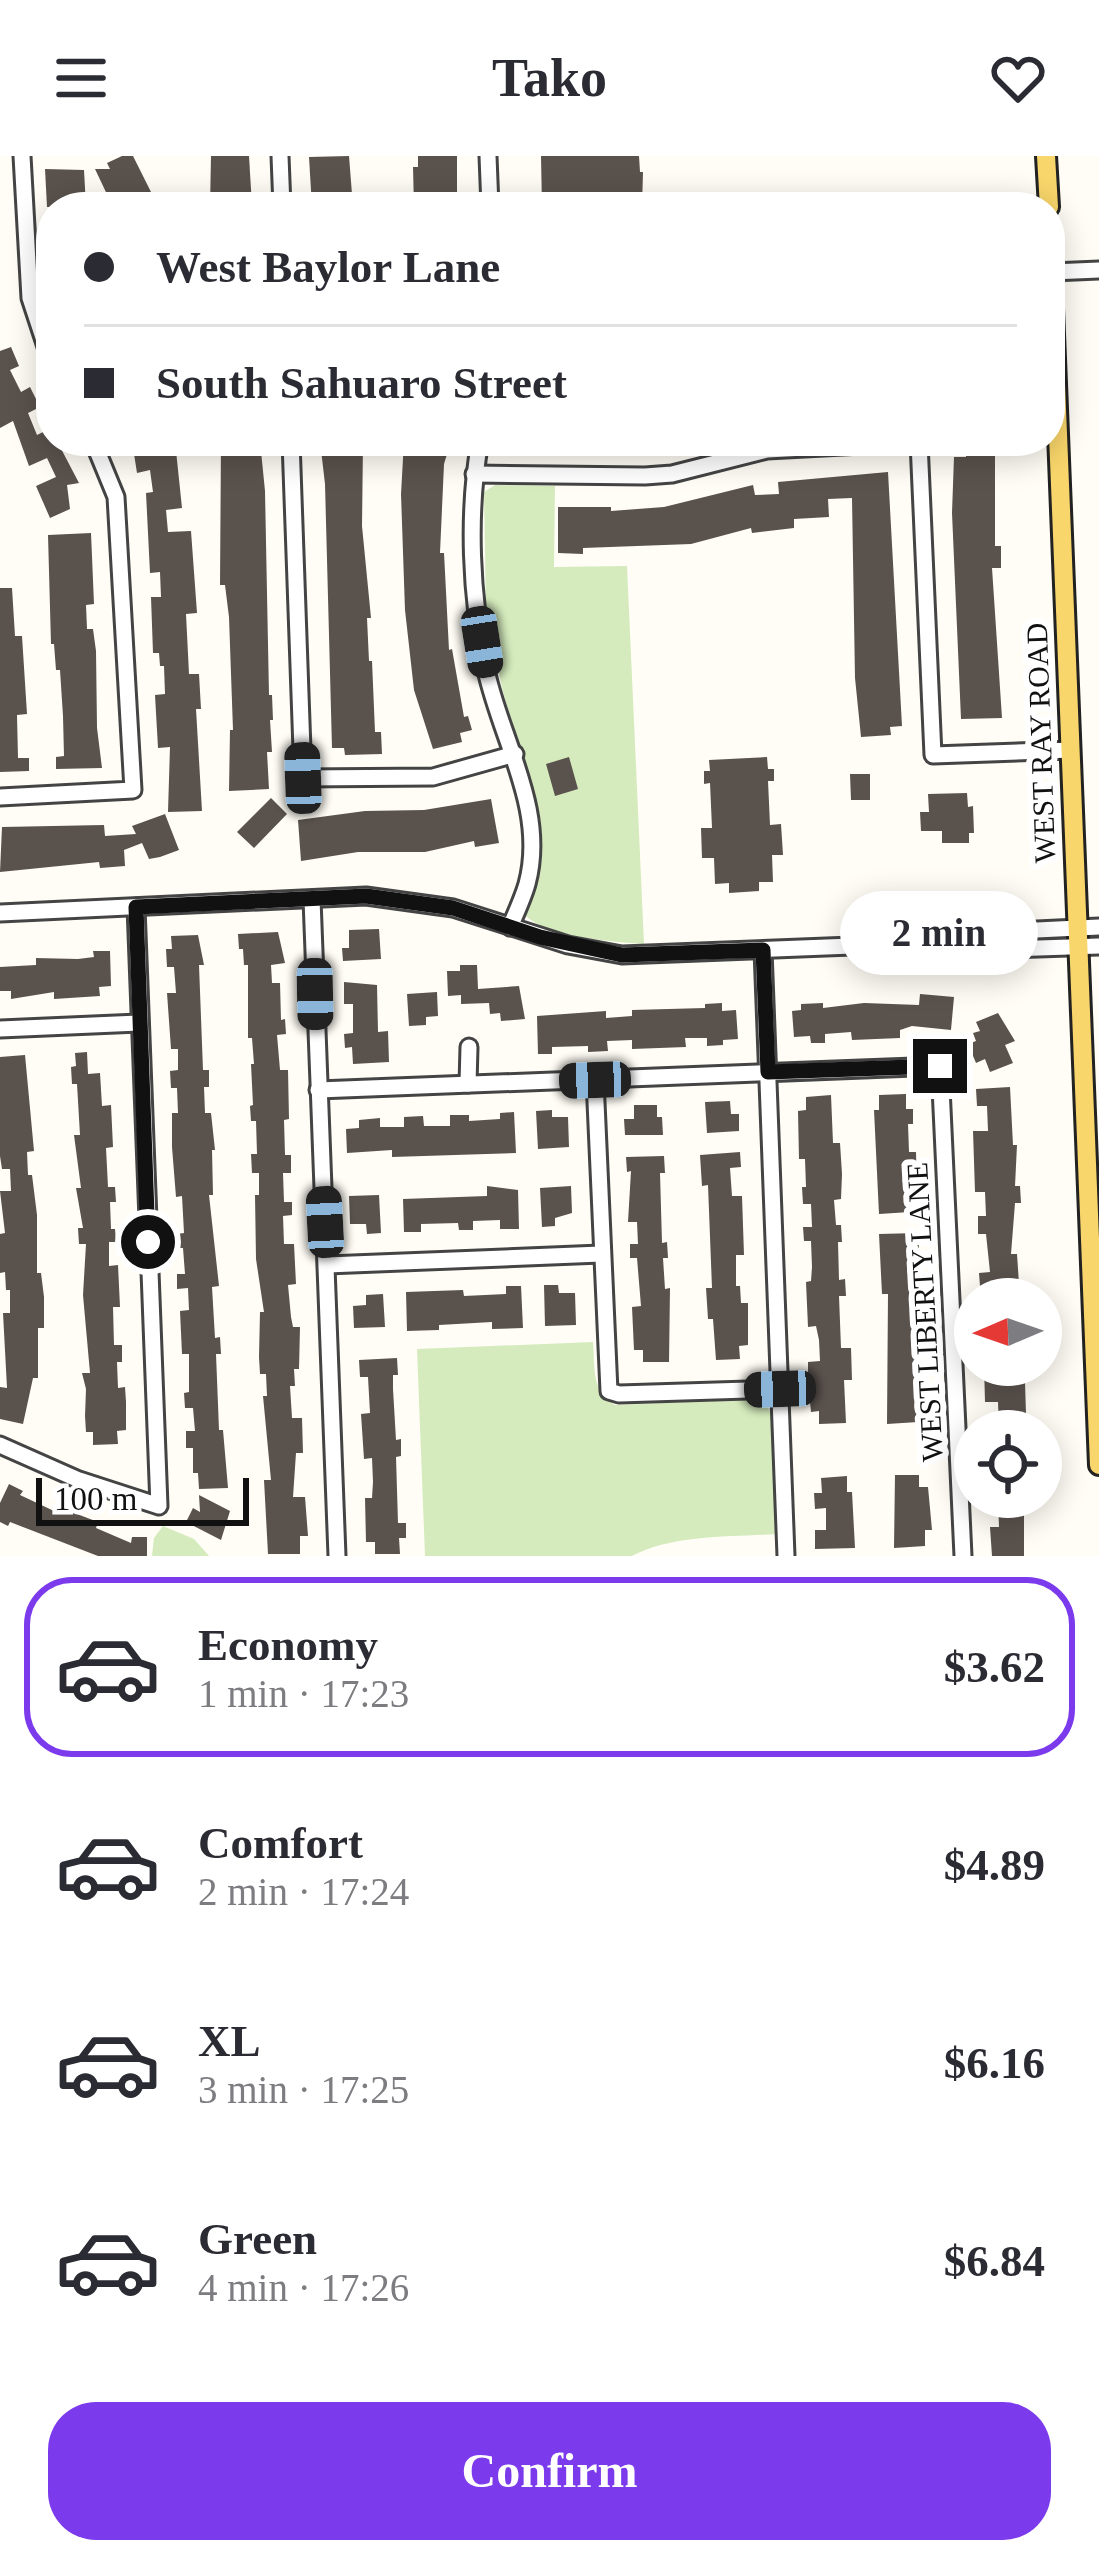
<!DOCTYPE html>
<meta charset="utf-8">
<style>
body{margin:0;font-family:Georgia,serif;background:#f2f2f3;color:#2b2b33;height:100vh;display:flex;flex-direction:column;font-size:45px;white-space:nowrap}
*{box-sizing:border-box;margin:0}
p{font-size:39px;color:#7c7c81}
.icon{flex:none;width:66px;height:66px;fill:none;stroke:currentColor;stroke-width:2;stroke-linecap:round;stroke-linejoin:round}
.map{position:relative;height:1400px;overflow:hidden}
.sheet{display:flex;flex-direction:column;background:#fff;flex:1}
.sheet>*{flex:none}
.top-card{position:absolute;left:36px;top:36px;width:1029px;height:264px;border-radius:48px;box-shadow:0 6px 30px #0003;display:grid;align-content:center;height:264px;padding:0 48px;background:#fff}
.needle{width:78px;rotate:268deg}
.controls{position:absolute;left:954px;top:1122px;display:grid;gap:24px}
.controls a{display:grid;place-items:center;width:108px;height:108px;border-radius:50%;background:#fff;box-shadow:0 6px 30px #0003;font-size:60px}
.scale{position:absolute;left:36px;bottom:30px;width:213px;box-sizing:border-box;padding-left:12px;border:6px solid #111;border-top:0;font-size:33px;line-height:42px;white-space:nowrap;color:#111;-webkit-text-stroke:9px #fff;paint-order:stroke}
.end{position:absolute;width:54px;height:54px;margin:-27px;border:15px solid #111;background:#fff;box-shadow:0 0 0 6px #fff}
.from{border-radius:50%}
.bubble{position:absolute;height:84px;border-radius:42px;background:#fff;box-shadow:0 6px 30px #0003;font-size:39px;font-weight:700;line-height:84px;text-align:center}
.car{position:absolute;width:36px;height:72px;margin:-36px -18px;border-radius:15px;box-shadow:0 0 9px 3px #0007;background:linear-gradient(#222 24%,#8ab4d8 0 40%,#222 0 76%,#8ab4d8 0 86%,#222 0)}
.top-card b{display:flex;align-items:center;gap:42px;height:114px;font-size:45px}
.top-card b+b{border-top:3px solid #e1e1e2}
.top-card i{width:30px;height:30px;background:#2b2b33}
ul{padding:21px 0 0;list-style:none}
li{display:flex;align-items:center;gap:36px;height:180px;margin:0 24px 18px;padding:0 24px;border:6px solid transparent;border-radius:48px}
li div{flex:1}
li b{display:block;font-size:45px}
li em{font-style:normal;font-weight:700}
li.on{border-color:#7c3aed}
li>.icon{width:108px;height:108px;stroke-width:1.5}
.cta{display:flex;gap:24px;margin-top:auto;padding:24px 48px}
.cta a{flex:1;height:138px;border-radius:48px;background:#7c3aed;color:#fff;font-size:48px;font-weight:700;line-height:138px;text-align:center}
header{display:flex;justify-content:space-between;align-items:center;height:156px;padding:0 48px;background:#fff;font-size:54px;font-weight:700}
.map>svg:first-child{display:block}
</style>
<header><svg class="icon" aria-label="menu" viewBox="0 0 24 24"><path d="M4 6h16M4 12h16M4 18h16"/></svg>Tako<svg class="icon" aria-label="heart" viewBox="0 0 24 24"><path d="M12 20l-8-8c-3-5 5-10 8-4 3-6 11-1 8 4z"/></svg></header>
<div class="map">
<svg width="1099" height="1400" viewBox="0 0 1099 1400">
<rect width="100%" height="100%" fill="#fffdf5"/>
<!-- green -->
<g fill="#d5ebbd">
<path d="M495 329 555 330 554 411 627 410 644 788C613 786 548 781 526 760L531 634 502 532 486 453 484 336Z"/>
<path d="M593 1186C595 1211 591 1236 615 1249L758 1243 765 1246 772 1260 776 1378C731 1381 673 1378 632 1400H425L417 1193Z"/>
<polygon points="163,1370 194,1383 209,1400 152,1400 154,1382"/>
</g>
<!-- building -->
<g fill="#5a524d">
<polygon points="122,0 133,0 153,40 129,51 113,51 95,13 110,13 107,7"/>
<polygon points="211,0 249,0 252,50 210,51"/>
<polygon points="349,0 353,51 312,51 309,1"/>
<polygon points="418,0 457,0 457,51 414,51 413,11 418,11"/>
<polygon points="541,0 639,0 640,16 643,16 642,51 542,51"/>
<polygon points="45,13 84,14 86,51 47,51"/>
<polygon points="11,191 19,210 10,214 21,236 30,231 40,251 28,257 37,279 51,272 51,285 57,285 79,327 67,329 70,353 50,362 36,330 56,321 47,302 29,310 13,265 0,272 0,195"/>
<polygon points="132,285 175,285 182,352 166,354 168,376 191,375 197,457 186,458 189,518 199,518 201,553 196,553 202,655 168,656 170,591 158,592 155,539 165,538 164,510 160,510 159,497 153,497 151,441 161,441 160,416 150,417 146,337 153,336 150,314 137,317"/>
<polygon points="221,285 260,285 265,335 269,539 272,539 273,564 270,564 272,596 267,596 269,633 229,635 230,574 233,574 229,461 225,429 220,429"/>
<polygon points="320,285 363,286 362,370 371,462 367,462 369,505 372,505 375,576 381,576 382,598 345,599 344,592 332,592 325,328"/>
<polygon points="404,285 451,285 444,308 440,397 444,397 449,494 452,493 464,561 468,560 472,574 460,577 462,586 433,593 414,534 405,454 401,338"/>
<polygon points="995,292 995,390 1001,390 1001,412 992,412 1002,562 961,563 952,357 954,301 966,301 966,293"/>
<polygon points="888,316 902,570 890,571 891,579 861,581 855,522 852,342 828,343 829,361 794,363 794,372 752,377 751,372 691,388 583,392 583,398 558,397 558,351 611,351 611,355 664,351 753,329 755,339 779,338 778,326"/>
<polygon points="91,377 94,448 86,449 87,473 93,473 96,495 97,572 102,612 56,613 56,601 64,600 63,560 60,514 56,514 54,488 51,488 48,379"/>
<polygon points="0,432 12,432 15,480 22,480 27,558 17,559 18,602 29,602 29,615 0,616"/>
<polygon points="569,601 578,633 555,640 546,608"/>
<polygon points="767,601 768,613 774,613 774,625 768,625 770,669 781,668 783,699 772,699 773,726 759,726 759,735 729,737 729,727 715,728 714,702 702,702 701,672 712,672 710,627 704,628 704,615 710,615 709,604"/>
<polygon points="850,618 870,618 870,644 851,644"/>
<polygon points="967,637 968,651 973,650 974,677 969,677 969,687 942,687 942,675 921,675 920,656 929,656 928,638"/>
<polygon points="271,642 287,658 254,692 237,676"/>
<polygon points="491,643 499,687 475,691 474,685 425,696 358,696 301,705 298,664 365,655 424,654"/>
<polygon points="165,658 179,694 160,701 149,703 142,687 124,694 125,710 100,712 99,706 0,716 2,671 104,669 105,680 136,678 132,670"/>
<polygon points="379,773 381,803 343,805 342,792 349,792 349,774"/>
<polygon points="278,776 285,807 271,809 272,827 280,827 281,864 285,863 286,878 277,879 280,914 288,914 289,963 284,964 285,999 291,999 291,1017 283,1017 284,1046 292,1046 292,1059 283,1060 284,1088 294,1088 296,1128 288,1129 291,1161 293,1171 300,1171 299,1213 294,1213 295,1230 290,1230 292,1262 302,1262 303,1297 296,1297 293,1341 305,1341 308,1380 300,1380 300,1398 268,1398 264,1324 271,1324 263,1240 267,1240 266,1218 260,1218 259,1201 260,1156 264,1156 256,1103 255,1039 259,1039 259,1017 252,1017 251,998 257,998 256,965 251,965 250,950 253,949 251,908 254,908 252,882 248,882 248,809 244,809 243,793 239,793 238,778"/>
<polygon points="198,779 204,809 199,809 203,914 209,914 209,931 204,931 205,957 211,957 215,994 212,994 213,1039 209,1039 219,1130 212,1131 215,1182 220,1181 221,1198 216,1198 219,1274 223,1274 228,1332 199,1333 198,1317 193,1317 193,1292 186,1292 186,1275 195,1275 193,1252 185,1252 184,1237 189,1236 189,1198 182,1198 180,1155 189,1154 188,1132 177,1133 177,1118 185,1118 183,1092 178,1092 177,1078 184,1077 182,1040 176,1041 172,991 172,957 178,957 177,932 171,932 170,915 178,914 178,893 171,893 167,837 176,837 174,811 167,811 166,793 172,793 171,780"/>
<polygon points="93,795 110,795 111,830 99,831 100,840 54,843 54,836 11,843 11,835 0,835 0,811 36,809 36,802 78,803 94,801"/>
<polygon points="460,809 477,809 478,833 519,830 525,863 501,865 500,857 490,858 489,847 461,848 461,839 448,840 447,815 460,815"/>
<polygon points="344,826 377,829 378,876 388,875 389,906 353,908 352,891 345,892 344,878 353,877 353,848 344,848"/>
<polygon points="437,836 438,860 426,861 426,869 409,870 407,838"/>
<polygon points="920,838 954,841 951,874 912,870 900,874 900,882 852,884 851,876 825,878 825,887 811,887 810,880 794,881 792,855 801,854 801,848 823,847 823,852 864,847 919,849"/>
<polygon points="722,847 722,855 736,854 738,883 723,884 723,889 707,890 707,882 685,882 686,891 632,893 632,884 607,885 608,895 588,896 588,890 552,891 552,898 538,898 537,860 606,855 606,862 632,860 632,854 705,852 705,848"/>
<polygon points="998,857 1015,885 1005,889 1013,907 990,916 985,903 976,907 968,888 976,885 973,877 980,875 976,866"/>
<polygon points="87,896 88,918 100,917 102,950 111,949 113,991 106,992 108,1031 115,1031 116,1046 110,1046 111,1073 115,1073 116,1086 109,1086 109,1110 118,1109 120,1151 113,1151 114,1189 122,1189 122,1206 117,1206 118,1232 125,1231 126,1246 126,1274 117,1275 118,1288 93,1289 93,1276 86,1276 85,1260 86,1233 82,1217 90,1217 83,1139 86,1088 79,1088 78,1072 83,1072 76,1032 81,1032 74,979 80,979 77,928 72,928 71,911 76,910 75,897"/>
<polygon points="25,899 34,995 27,996 28,1019 32,1019 37,1059 37,1117 41,1117 44,1141 44,1172 38,1172 38,1222 33,1222 23,1268 0,1263 0,1231 7,1232 3,1157 10,1157 10,1134 6,1134 5,1116 0,1117 0,1078 5,1077 0,1035 11,1035 10,1013 2,1013 0,1000 0,901"/>
<polygon points="1010,931 1013,989 1017,989 1015,1030 1020,1030 1021,1047 1015,1047 1011,1098 1017,1098 1020,1143 981,1143 979,1117 990,1116 986,1078 978,1078 978,1060 986,1060 985,1036 975,1036 973,975 988,975 987,950 977,950 976,933"/>
<polygon points="906,938 906,953 913,953 913,968 908,968 909,996 916,996 917,1039 909,1040 910,1056 879,1058 874,954 879,954 879,939"/>
<polygon points="831,939 833,987 840,987 842,1018 841,1043 834,1044 836,1069 841,1069 842,1086 838,1086 839,1124 845,1123 846,1140 839,1140 841,1192 851,1192 852,1224 844,1224 846,1267 819,1268 819,1255 811,1256 808,1225 808,1206 820,1205 819,1184 816,1170 808,1171 806,1126 811,1125 812,1111 811,1085 804,1085 803,1071 812,1071 811,1048 803,1048 802,1031 806,1031 805,1003 799,1003 798,955 806,954 806,941"/>
<polygon points="730,945 731,958 739,958 739,975 707,977 705,946"/>
<polygon points="634,949 657,949 657,961 662,961 663,979 625,979 624,963 634,963"/>
<polygon points="552,954 552,961 568,961 569,991 538,993 536,955"/>
<polygon points="514,956 516,997 392,1001 392,994 347,997 346,973 359,972 359,964 380,962 380,971 404,971 404,961 423,960 424,970 450,970 450,959 469,959 469,965 500,963 500,957"/>
<polygon points="740,996 741,1011 730,1012 732,1040 742,1040 744,1099 736,1099 736,1130 740,1130 741,1147 748,1147 748,1189 739,1190 740,1203 716,1204 713,1163 708,1163 706,1132 712,1132 708,1029 702,1030 700,999"/>
<polygon points="664,1000 665,1017 660,1017 662,1087 667,1086 668,1102 663,1102 665,1133 670,1132 669,1206 643,1206 643,1194 634,1194 632,1151 641,1150 637,1102 630,1102 630,1088 638,1088 637,1066 628,1066 631,1015 627,1016 626,1001"/>
<polygon points="487,1030 518,1034 519,1073 500,1073 500,1064 473,1065 473,1074 459,1074 458,1067 421,1068 421,1076 404,1076 403,1043 487,1040"/>
<polygon points="571,1030 572,1057 555,1062 555,1070 542,1071 540,1032"/>
<polygon points="379,1039 381,1077 367,1078 366,1068 350,1068 349,1040"/>
<polygon points="918,1077 919,1094 908,1095 909,1117 920,1117 923,1170 915,1170 917,1206 925,1206 926,1254 917,1254 918,1266 887,1268 888,1138 882,1138 879,1078"/>
<polygon points="544,1129 558,1129 559,1137 575,1137 576,1169 545,1170"/>
<polygon points="506,1130 521,1130 523,1172 492,1173 492,1166 439,1169 439,1174 407,1175 406,1136 463,1134 464,1140 506,1138"/>
<polygon points="383,1138 385,1171 354,1172 353,1150 366,1149 366,1139"/>
<polygon points="397,1202 398,1219 393,1219 393,1233 396,1284 401,1283 401,1300 396,1301 398,1367 406,1367 406,1382 399,1382 400,1398 375,1398 375,1386 366,1386 365,1342 372,1342 373,1326 372,1302 364,1303 361,1258 370,1257 368,1221 360,1221 359,1204"/>
<polygon points="984,1209 1020,1209 1020,1227 1025,1226 1026,1258 1020,1258 1021,1275 999,1275 998,1246 985,1246"/>
<polygon points="895,1319 919,1319 919,1331 928,1331 932,1374 925,1374 925,1390 894,1392"/>
<polygon points="847,1320 847,1336 852,1336 855,1392 815,1393 815,1374 826,1374 826,1352 815,1353 814,1337 822,1337 821,1322"/>
<polygon points="9,1328 23,1335 20,1339 54,1355 56,1350 98,1366 96,1372 131,1387 132,1381 147,1381 147,1400 98,1400 10,1366 8,1370 0,1366 0,1347"/>
<polygon points="199,1339 230,1355 221,1384 186,1366 193,1352 200,1356"/>
<polygon points="998,1341 1024,1341 1024,1400 992,1400 990,1371 999,1371"/>
</g>
<g fill="none" stroke-linecap="round" stroke-linejoin="round">
<defs>
<g id="minor">
<polyline points="22,0 30,142 51,206"/>
<polyline points="280,0 282,51"/>
<polyline points="488,0 490,51"/>
<polyline points="1052,116 1099,114"/>
<polyline points="291,285 303,622 433,621 515,598"/>
<path d="M480 285C467 359 471 440 486 514 501 584 547 654 527 728 523 742 516 757 510 771"/>
<polyline points="474,318 645,320 672,318 767,294 919,286 933,599 1071,594"/>
<polyline points="0,641 133,634 116,341 93,285"/>
<polyline points="312,743 337,1400"/>
<polyline points="0,757 366,740 453,752 568,789 622,799 955,786 975,794 1099,790"/>
<polyline points="955,786 973,777 1099,771"/>
<polyline points="763,794 786,1400"/>
<polyline points="0,873 139,867"/>
<polyline points="595,924 609,1235 619,1238 780,1233"/>
<polyline points="468,928 469,891"/>
<polyline points="318,934 940,910 963,1400"/>
<polyline points="327,1109 601,1098"/>
<polyline points="0,1289 79,1324 159,1350 136,751"/>
</g>
<g id="major">
<polyline points="1046,0 1049,51"/>
<polyline points="1050,77 1099,1309"/>
</g>
</defs>
<!-- minor casing -->
<use href="#minor" stroke="#444" stroke-width="21"/>
<!-- major casing -->
<use href="#major" stroke="#222" stroke-width="24"/>
<!-- minor -->
<use href="#minor" stroke="#fff" stroke-width="15"/>
<!-- major -->
<use href="#major" stroke="#f9d66b" stroke-width="18"/>
</g>
<g fill="none" stroke-linecap="round" stroke-linejoin="round">
<!-- route -->
<polyline stroke="#111" stroke-width="15" points="148,1086 136,751 366,740 453,752 540,781 622,799 763,794 768,916 940,910"/>
</g>
<g text-anchor="middle" stroke-width="12" stroke-linejoin="round" paint-order="stroke">
<!-- street labels -->
<g font-size="30" fill="#111" stroke="#fff">
<text transform="translate(1041 587) rotate(-92)" y="10">WEST RAY ROAD</text>
<text transform="translate(925 1156) rotate(-93)" y="10">WEST LIBERTY LANE</text>
</g>
</g>
</svg>
<div class="controls">
<a><svg class="needle" viewBox="-14 -14 28 28"><path d="M0-13l5 13h-10z" fill="#e53935"/><path d="M0 13l5-13h-10z" fill="#7c7c81"/></svg></a>
<a><svg class="icon" aria-label="locate" viewBox="0 0 24 24"><circle cx="12" cy="12" r="6"/><path d="M12 2v4M12 18v4M2 12h4M18 12h4"/></svg></a>
</div>
<div class="scale">100 m</div>
<i class="end from" style="left:148px;top:1086px"></i>
<i class="end" style="left:940px;top:910px"></i>
<div class="bubble" style="left:840px;top:735px;width:198px">2 min</div>
<i class="car" style="left:482px;top:486px;rotate:171deg"></i>
<i class="car" style="left:303px;top:622px;rotate:358deg"></i>
<i class="car" style="left:315px;top:838px;rotate:179deg"></i>
<i class="car" style="left:595px;top:924px;rotate:268deg"></i>
<i class="car" style="left:325px;top:1066px;rotate:357deg"></i>
<i class="car" style="left:780px;top:1233px;rotate:268deg"></i>
<div class="top-card">
<b><i class="from"></i>West Baylor Lane</b>
<b><i></i>South Sahuaro Street</b>
</div>
</div>
<section class="sheet">
<ul>
<li class="on"><svg class="icon" aria-label="car" viewBox="0 0 24 24"><path d="M5 17H2v-5l4-1 3-4h7l3 4 3 1v5h-3M9 17h6M6 11h13"/><circle cx="7" cy="17" r="2"/><circle cx="17" cy="17" r="2"/></svg><div><b>Economy</b><p>1 min · 17:23</p></div><em>$3.62</em></li>
<li><svg class="icon" aria-label="car" viewBox="0 0 24 24"><path d="M5 17H2v-5l4-1 3-4h7l3 4 3 1v5h-3M9 17h6M6 11h13"/><circle cx="7" cy="17" r="2"/><circle cx="17" cy="17" r="2"/></svg><div><b>Comfort</b><p>2 min · 17:24</p></div><em>$4.89</em></li>
<li><svg class="icon" aria-label="car" viewBox="0 0 24 24"><path d="M5 17H2v-5l4-1 3-4h7l3 4 3 1v5h-3M9 17h6M6 11h13"/><circle cx="7" cy="17" r="2"/><circle cx="17" cy="17" r="2"/></svg><div><b>XL</b><p>3 min · 17:25</p></div><em>$6.16</em></li>
<li><svg class="icon" aria-label="car" viewBox="0 0 24 24"><path d="M5 17H2v-5l4-1 3-4h7l3 4 3 1v5h-3M9 17h6M6 11h13"/><circle cx="7" cy="17" r="2"/><circle cx="17" cy="17" r="2"/></svg><div><b>Green</b><p>4 min · 17:26</p></div><em>$6.84</em></li>
</ul>
<div class="cta"><a>Confirm</a></div>
</section>
